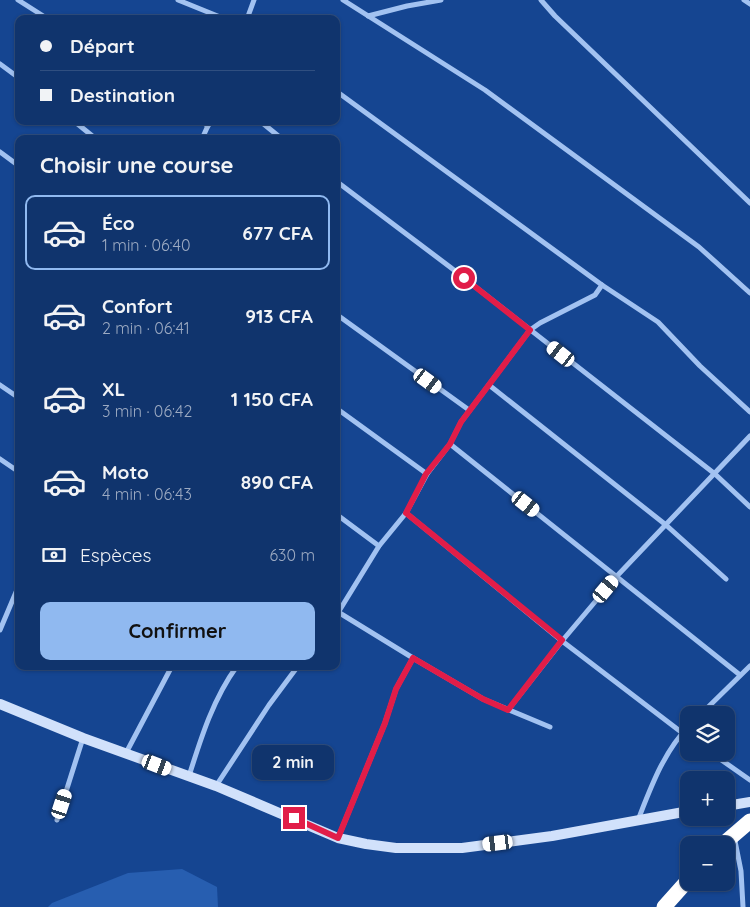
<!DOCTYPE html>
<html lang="fr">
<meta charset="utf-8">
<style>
body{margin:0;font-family:Quicksand,sans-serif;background:#193c72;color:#f1f3f6;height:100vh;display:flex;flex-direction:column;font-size:19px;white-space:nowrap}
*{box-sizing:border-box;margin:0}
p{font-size:16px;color:#9caac2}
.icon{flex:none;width:28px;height:28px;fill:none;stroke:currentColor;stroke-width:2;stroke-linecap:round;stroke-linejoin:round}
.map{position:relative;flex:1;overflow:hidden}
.drawer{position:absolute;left:15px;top:135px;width:325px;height:535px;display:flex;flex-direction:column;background:#10346d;border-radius:10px;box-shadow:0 1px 4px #0004,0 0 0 1px #304f80}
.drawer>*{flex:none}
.hud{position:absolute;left:15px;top:15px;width:325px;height:110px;border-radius:10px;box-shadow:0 1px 4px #0004,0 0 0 1px #304f80;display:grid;align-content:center;height:110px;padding:0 25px;background:#10346d}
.tools{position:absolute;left:680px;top:706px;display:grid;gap:10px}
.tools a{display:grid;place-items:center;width:55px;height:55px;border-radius:10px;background:#10346d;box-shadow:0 1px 4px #0004,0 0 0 1px #304f80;font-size:25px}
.end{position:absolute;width:22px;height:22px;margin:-11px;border:6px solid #e11d48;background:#fff;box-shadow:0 0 0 2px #fff}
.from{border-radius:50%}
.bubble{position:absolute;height:35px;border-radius:10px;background:#10346d;box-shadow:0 1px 4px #0004,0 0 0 1px #304f80;font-size:16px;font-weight:800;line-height:35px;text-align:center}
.car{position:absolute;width:15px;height:30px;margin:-15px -8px;border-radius:6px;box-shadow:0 0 4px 1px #0007;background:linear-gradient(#fff 24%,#345 0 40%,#fff 0 76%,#345 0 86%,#fff 0)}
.hud b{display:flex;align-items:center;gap:18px;height:48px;font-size:19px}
.hud b+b{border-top:1px solid #304f80}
.hud i{width:12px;height:12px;background:#f1f3f6}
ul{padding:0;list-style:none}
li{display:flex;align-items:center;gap:15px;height:75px;margin:0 10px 8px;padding:0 15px;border:2px solid transparent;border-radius:10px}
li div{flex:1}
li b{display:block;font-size:19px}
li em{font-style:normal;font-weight:800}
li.current{border-color:#90b9f0}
li>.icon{width:45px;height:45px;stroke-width:1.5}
h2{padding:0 25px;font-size:22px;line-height:60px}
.pay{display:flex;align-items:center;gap:12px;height:55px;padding:0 25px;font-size:19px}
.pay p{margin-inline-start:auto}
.button{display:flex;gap:10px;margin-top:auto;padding:10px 25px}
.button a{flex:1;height:58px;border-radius:10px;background:#90b9f0;color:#111;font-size:20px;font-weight:800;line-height:58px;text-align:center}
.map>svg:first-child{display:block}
</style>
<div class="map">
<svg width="750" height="907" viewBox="0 0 750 907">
<rect width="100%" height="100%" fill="#154591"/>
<!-- green -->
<polygon fill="#275eb0" points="182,869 217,887 218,907 48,907 52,903 128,873"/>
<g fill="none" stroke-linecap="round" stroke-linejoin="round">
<!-- street -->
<g stroke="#a2c2f1" stroke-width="5">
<polyline points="18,0 48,19"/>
<polyline points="178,0 225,19"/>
<polyline points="343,0 485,90 699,247 750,293"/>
<polyline points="541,0 555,16 750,203"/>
<polyline points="744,0 750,4"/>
<polyline points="368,16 407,6 441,0"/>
<polyline points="247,19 254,0"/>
<polyline points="0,64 19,78"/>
<polyline points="336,91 602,285 658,322 700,366 750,412"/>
<polyline points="74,121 96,139"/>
<polyline points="201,121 208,126"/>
<polyline points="260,121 282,139"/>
<polyline points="202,139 210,121"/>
<polyline points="0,152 19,166"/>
<polyline points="336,181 450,267 715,474 750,507"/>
<polyline points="336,314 469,410"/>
<polyline points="0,385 19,398"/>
<polyline points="489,385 666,525 726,579"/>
<polyline points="336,408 427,474"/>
<polyline points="450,444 740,675"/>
<polyline points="0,459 19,472"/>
<polyline points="406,513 562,641 689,738"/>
<polyline points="336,514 379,546"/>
<polyline points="338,612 413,658 483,699 550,727"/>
<polyline points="336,616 379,546 406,513 427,474 450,444 461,422 530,330 540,323 595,295 602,285"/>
<polyline points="0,630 19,585"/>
<polyline points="508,710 562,641 616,577 750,436"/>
<polyline points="700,715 750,666"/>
<polyline points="710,752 750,780"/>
<polyline points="126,753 172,666"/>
<path d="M189 776C201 738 213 699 237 666"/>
<polyline points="216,786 269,705 298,666"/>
<polyline points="57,820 83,738"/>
<path d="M638 820C651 787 664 751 689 726"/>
<polyline points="734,836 741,871 743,907"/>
<polyline points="338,838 385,723 396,689 413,658"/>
</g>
<!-- secondary -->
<g stroke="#d1e1fb" stroke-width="10">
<polyline points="0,704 83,738 216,786 338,838 366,844 396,848 462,848 552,836 689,811"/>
<polyline points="726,806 750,802"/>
</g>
<!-- highway -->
<g stroke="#fff" stroke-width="15">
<polyline points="722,845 750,821"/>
<polyline points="664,907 689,879"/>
</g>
</g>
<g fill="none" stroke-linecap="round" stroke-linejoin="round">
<!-- route -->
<polyline stroke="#e11d48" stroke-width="6" points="294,818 338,838 385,723 396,689 413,658 483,699 508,710 562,640 406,513 426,474 450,444 461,422 530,330 464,278"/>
</g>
</svg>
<div class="tools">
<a><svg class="icon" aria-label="layers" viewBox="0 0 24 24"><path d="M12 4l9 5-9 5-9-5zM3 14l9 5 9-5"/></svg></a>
<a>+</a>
<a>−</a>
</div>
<i class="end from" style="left:464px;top:278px"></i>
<i class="end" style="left:294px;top:818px"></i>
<div class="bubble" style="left:252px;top:745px;width:82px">2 min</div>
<i class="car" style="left:561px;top:354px;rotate:308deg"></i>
<i class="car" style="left:428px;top:381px;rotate:126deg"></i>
<i class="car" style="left:526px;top:504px;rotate:128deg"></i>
<i class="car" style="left:606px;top:589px;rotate:40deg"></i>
<i class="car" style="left:157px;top:765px;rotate:111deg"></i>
<i class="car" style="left:62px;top:804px;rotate:18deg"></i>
<i class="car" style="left:498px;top:843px;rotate:263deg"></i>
<div class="hud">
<b><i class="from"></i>Départ</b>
<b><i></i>Destination</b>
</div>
<section class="drawer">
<h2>Choisir une course</h2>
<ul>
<li class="current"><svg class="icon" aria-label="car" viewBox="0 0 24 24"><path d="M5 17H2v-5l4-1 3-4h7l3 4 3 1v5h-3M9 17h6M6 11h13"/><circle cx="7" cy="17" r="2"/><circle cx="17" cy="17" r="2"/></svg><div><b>Éco</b><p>1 min · 06:40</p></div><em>677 CFA</em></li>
<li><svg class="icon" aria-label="car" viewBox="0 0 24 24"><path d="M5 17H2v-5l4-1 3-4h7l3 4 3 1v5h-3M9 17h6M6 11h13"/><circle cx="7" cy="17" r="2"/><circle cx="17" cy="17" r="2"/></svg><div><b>Confort</b><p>2 min · 06:41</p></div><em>913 CFA</em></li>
<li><svg class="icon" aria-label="car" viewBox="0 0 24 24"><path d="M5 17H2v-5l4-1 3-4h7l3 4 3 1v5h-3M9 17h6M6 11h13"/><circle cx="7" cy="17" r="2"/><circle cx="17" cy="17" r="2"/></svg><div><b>XL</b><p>3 min · 06:42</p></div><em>1 150 CFA</em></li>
<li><svg class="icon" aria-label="car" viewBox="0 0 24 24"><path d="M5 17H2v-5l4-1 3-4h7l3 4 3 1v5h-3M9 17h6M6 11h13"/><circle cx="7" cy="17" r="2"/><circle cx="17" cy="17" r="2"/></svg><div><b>Moto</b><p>4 min · 06:43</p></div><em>890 CFA</em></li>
</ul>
<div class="pay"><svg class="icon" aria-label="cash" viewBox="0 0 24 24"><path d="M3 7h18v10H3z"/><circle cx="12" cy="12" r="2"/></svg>Espèces<p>630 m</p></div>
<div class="button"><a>Confirmer</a></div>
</section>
</div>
